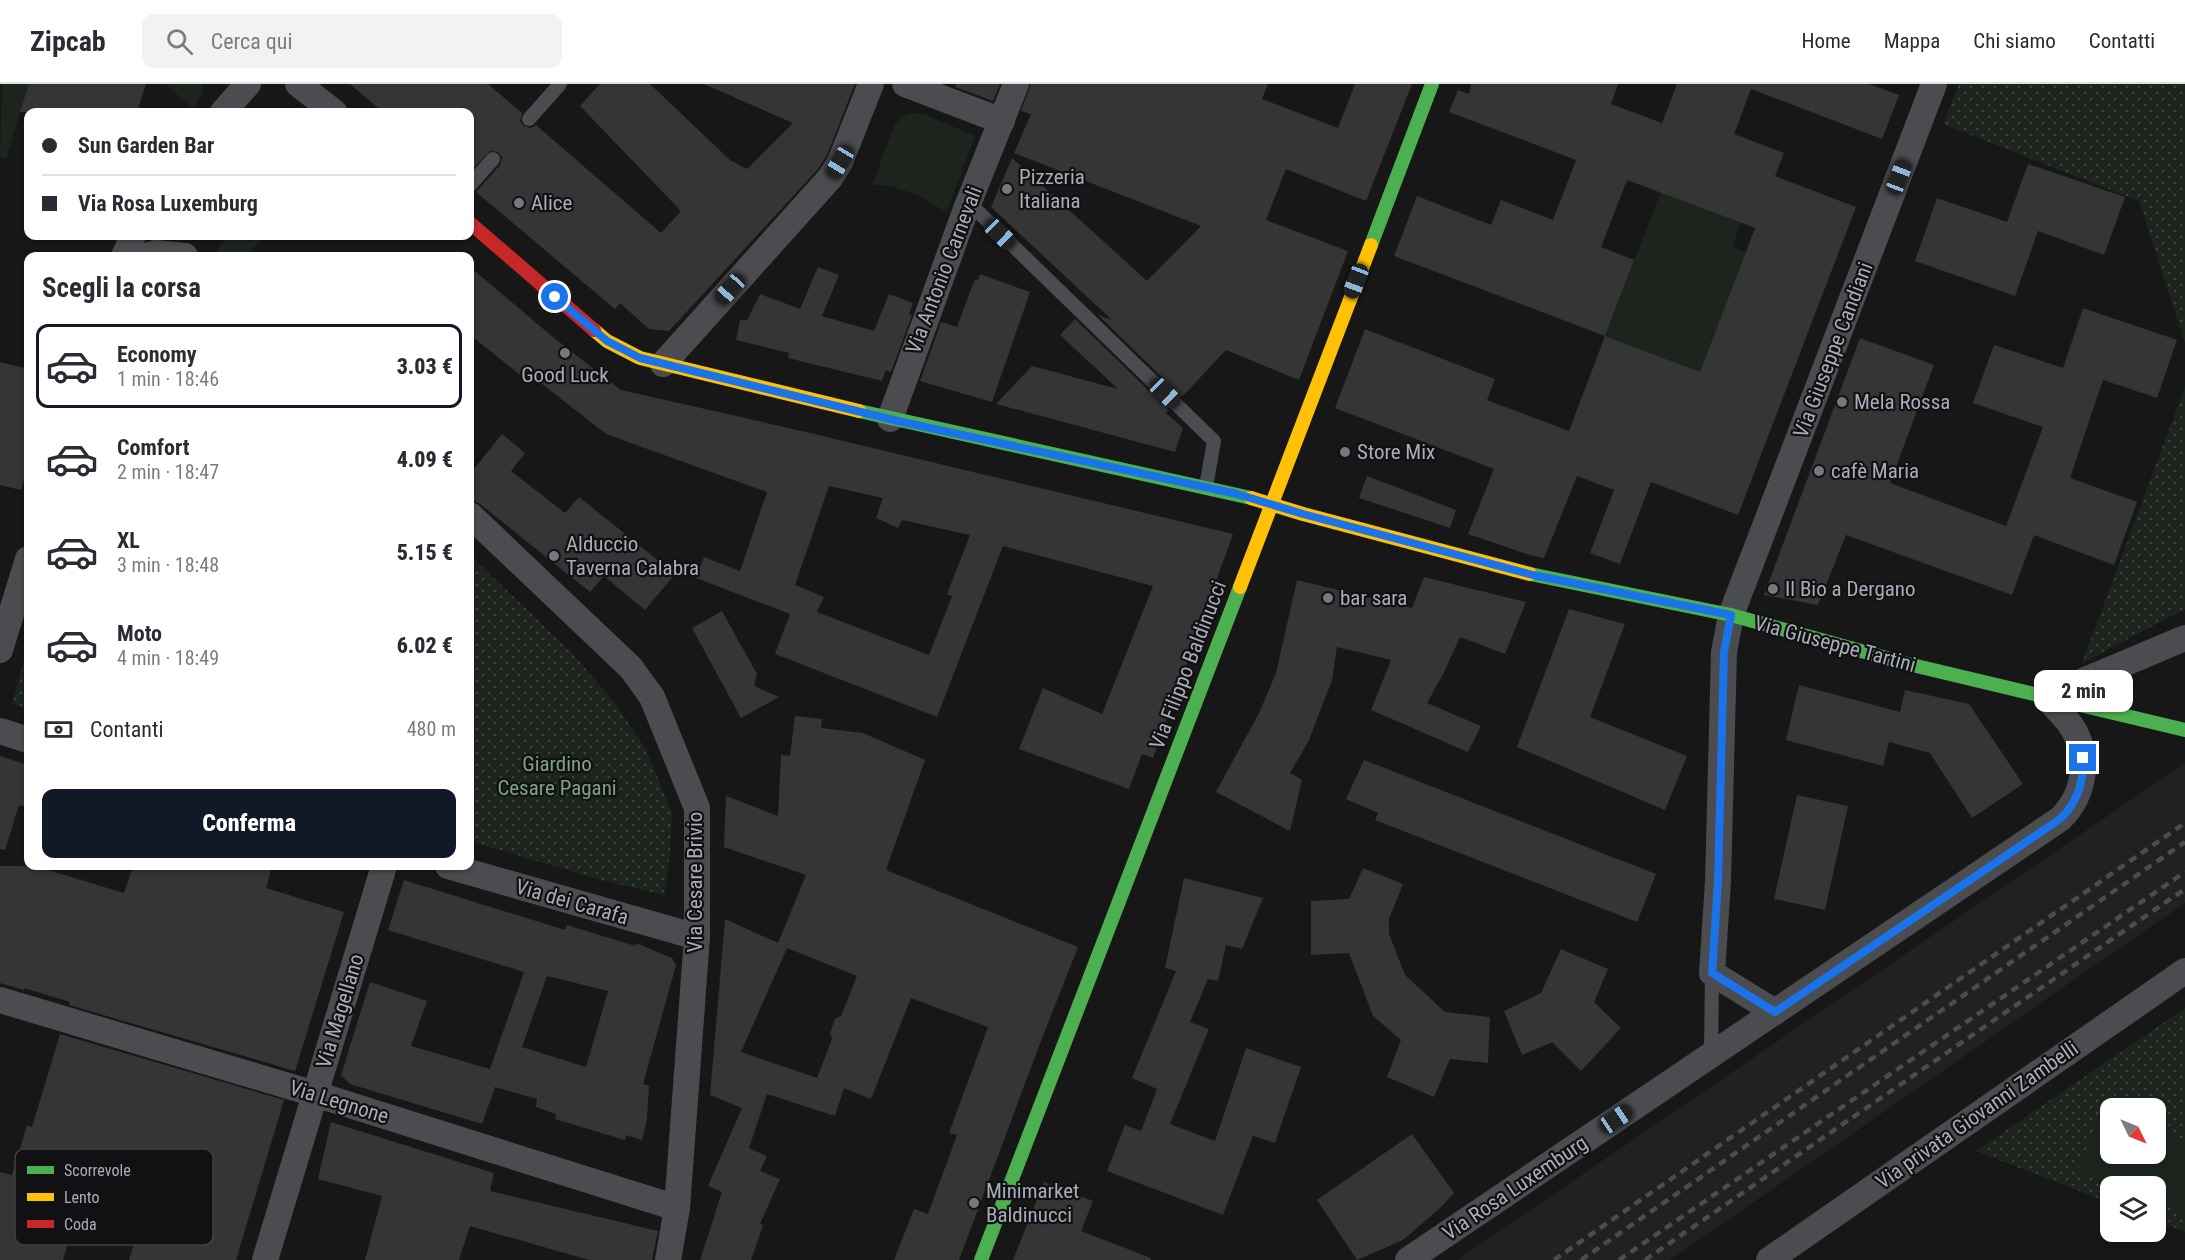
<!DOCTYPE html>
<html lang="it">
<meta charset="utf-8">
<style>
body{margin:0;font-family:"Roboto Condensed",sans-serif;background:#f2f2f3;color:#2b2b33;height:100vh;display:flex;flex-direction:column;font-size:22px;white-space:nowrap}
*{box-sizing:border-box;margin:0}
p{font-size:20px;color:#7c7c81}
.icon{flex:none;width:33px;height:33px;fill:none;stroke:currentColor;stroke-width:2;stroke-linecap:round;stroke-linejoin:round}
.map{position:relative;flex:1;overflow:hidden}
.drawer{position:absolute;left:24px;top:168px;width:450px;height:618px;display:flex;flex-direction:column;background:#fff;border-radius:12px;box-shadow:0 2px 4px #0004}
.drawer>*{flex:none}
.top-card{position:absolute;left:24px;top:24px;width:450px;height:132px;border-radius:12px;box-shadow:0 2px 4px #0004;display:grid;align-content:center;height:132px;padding:0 18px;background:#fff}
.needle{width:39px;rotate:133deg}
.tools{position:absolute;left:2100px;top:1014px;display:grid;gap:12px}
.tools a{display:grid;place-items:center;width:66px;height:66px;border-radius:12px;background:#fff;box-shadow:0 2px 4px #0004;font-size:30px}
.end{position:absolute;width:27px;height:27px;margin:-14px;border:8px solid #1a73e8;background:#fff;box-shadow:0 0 0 3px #fff}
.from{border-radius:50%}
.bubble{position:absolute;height:42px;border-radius:12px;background:#fff;box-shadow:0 2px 4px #0004;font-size:20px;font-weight:800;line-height:42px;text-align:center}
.car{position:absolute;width:18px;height:36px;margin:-18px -9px;border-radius:8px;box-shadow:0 0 4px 2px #0007;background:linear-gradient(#222 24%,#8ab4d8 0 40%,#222 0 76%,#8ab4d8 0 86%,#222 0)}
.top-card b{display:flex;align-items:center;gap:21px;height:57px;font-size:22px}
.top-card b+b{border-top:2px solid #e1e1e2}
.top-card i{width:15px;height:15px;background:#2b2b33}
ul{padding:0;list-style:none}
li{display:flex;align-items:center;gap:18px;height:84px;margin:0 12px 9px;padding:0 6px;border:3px solid transparent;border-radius:12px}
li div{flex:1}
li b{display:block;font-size:22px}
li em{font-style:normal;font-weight:800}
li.selected{border-color:#111827}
li>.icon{width:54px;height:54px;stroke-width:1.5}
h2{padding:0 18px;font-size:27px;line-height:72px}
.pay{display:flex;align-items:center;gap:15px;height:66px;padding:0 18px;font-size:22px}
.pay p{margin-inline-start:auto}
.cta{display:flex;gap:12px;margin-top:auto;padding:12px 18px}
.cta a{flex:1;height:69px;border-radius:12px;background:#111827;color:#fff;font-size:24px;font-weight:800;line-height:69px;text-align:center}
header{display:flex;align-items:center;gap:36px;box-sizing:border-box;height:84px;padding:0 30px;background:#fff;border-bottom:2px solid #e1e1e2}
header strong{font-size:28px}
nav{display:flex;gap:33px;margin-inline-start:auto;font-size:21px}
.search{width:420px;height:54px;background:#f2f2f3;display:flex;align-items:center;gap:15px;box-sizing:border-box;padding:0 21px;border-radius:12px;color:#7c7c81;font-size:22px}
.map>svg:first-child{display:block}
</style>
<header>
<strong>Zipcab</strong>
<div class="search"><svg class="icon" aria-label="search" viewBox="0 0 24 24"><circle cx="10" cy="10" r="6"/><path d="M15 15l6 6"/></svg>Cerca qui</div>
<nav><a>Home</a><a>Mappa</a><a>Chi siamo</a><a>Contatti</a></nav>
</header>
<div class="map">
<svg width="2185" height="1176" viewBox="0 0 2185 1176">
<defs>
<pattern id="park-dots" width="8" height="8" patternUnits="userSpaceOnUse" patternTransform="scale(1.5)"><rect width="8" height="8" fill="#1d241e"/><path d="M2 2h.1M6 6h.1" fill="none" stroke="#3b413d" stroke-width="1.8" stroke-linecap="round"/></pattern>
</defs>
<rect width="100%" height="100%" fill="#171717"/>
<!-- built -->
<polygon fill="#212123" points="2185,679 2185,819 1670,1176 1457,1176"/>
<!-- green -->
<g fill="#1d241e">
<polygon points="2,0 29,0 6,75 0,73"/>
<polygon points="165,0 202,0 203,8 193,24"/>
<path d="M912 29 924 30 975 52 946 129C929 115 895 99 872 101L894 42 903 32Z"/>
<polygon points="1661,108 1741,139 1732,163 1746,168 1700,288 1605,252"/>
<polygon points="226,152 265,152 246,172 220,172 218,165"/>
<polygon points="2103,1024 2110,1027 2110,1070 2156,1070 2156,1045 2185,1056 2185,1130 2156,1119 2156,1102 2114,1102 2077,1088"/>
</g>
<!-- park -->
<g fill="url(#park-dots)">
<polygon points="1959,0 2185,0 2185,259 2139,117 1943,40"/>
<polygon points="2185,303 2185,525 2082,579"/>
<polygon points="470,471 574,571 617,622 645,664 672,728 670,770 664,811 597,795 470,757"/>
<polygon points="28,560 28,625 12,620"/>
<polygon points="2185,924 2185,1056 2156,1045 2156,1024 2110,1024 2110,1027 2103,1024 2077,1088 2114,1102 2110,1102 2110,1119 1976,1067"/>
<polygon points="2156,1119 2185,1130 2185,1148 2156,1136"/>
</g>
<!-- building -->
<g fill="#353536" fill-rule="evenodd">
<polygon points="29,0 146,0 137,28 20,28"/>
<polygon points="350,0 488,0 522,29 520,37 524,42 531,44 536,41 661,149 681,127 580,22 600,0 650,0 730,76 747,85 793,39 704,0 855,0 827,71 818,85 669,247 649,245 620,219 615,225 476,108 500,81 502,73 498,68 490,67 470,88 470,28 383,28"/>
<polygon points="956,0 1000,0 993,17 955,3"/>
<polygon points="1031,0 1268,0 1262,15 1338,44 1355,0 1412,0 1366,117 1286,85 1266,136 1348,167 1299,296 1226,266 1182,313 1098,231 1112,236 991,123 1012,74 1147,197 1201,142 1014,69 1031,30 1021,27"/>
<path d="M1471 0H1618L1611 20 1662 39 1677 0H1869L1899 11 1882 55 1751 5 1734 50 1784 69 1775 92 1856 123 1738 431 1651 398 1620 480 1590 469 1614 406 1577 392 1544 474 1533 472 1468 450 1494 385 1335 324 1365 245 1495 295 1487 316 1569 347 1605 252 1394 172 1417 112 1491 141 1501 116 1553 136 1576 76 1449 28 1458 6 1469 10ZM1627 96 1755 144 1700 288 1605 252 1634 176 1601 163Z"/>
<polygon points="2028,80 2125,113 2104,171 2038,147 2015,212 1915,177 1937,114 2007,138"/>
<path d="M470 183 554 254 621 306 789 344 1233 450 1153 674 1142 670 1129 705 1019 665 1043 604 1102 630 1153 502 1003 462 937 633 775 570 790 530 696 494 704 473 740 487 767 408 606 350 528 289 524 294 470 251ZM829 402 883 414 876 434 898 444 902 436 970 451 947 510 952 512 929 571 817 528 824 513 795 501Z"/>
<polygon points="818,183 839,191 822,232 874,247 889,210 913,219 909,230 912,231 891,288 886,286 882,297 788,274 789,269 736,256 740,236 747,236 760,210 800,225"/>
<polygon points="980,190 1030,208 992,318 920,297 941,238 957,243 975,195 978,196"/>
<polygon points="2083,224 2177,256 2157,314 2103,296 2070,394 2137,418 2114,481 2034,451 2012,511 1846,451 1818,521 1764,511 1860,254 1934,281 1890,399 2006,442 2043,343 1973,319 1994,261 2063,284"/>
<polygon points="1075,235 1169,326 1166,329 1183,344 1175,368 996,320 1032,282 1118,305 1060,251"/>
<polygon points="0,278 28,285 28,381 21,406 0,401"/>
<polygon points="502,350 525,369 511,387 565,429 579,413 675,490 645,526 604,492 590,508 480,420 470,414 470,390"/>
<polygon points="1367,392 1456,426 1450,444 1359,414"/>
<polygon points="1424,493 1526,518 1505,570 1460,553 1443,590 1427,619 1481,642 1468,668 1371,626 1391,576 1337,563 1332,596 1309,656 1290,689 1302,696 1290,747 1216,708 1259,629 1276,589 1297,496 1412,524"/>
<polygon points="1569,525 1625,540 1590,633 1687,672 1665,726 1517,663"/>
<polygon points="722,527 757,590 754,602 779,613 741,634 692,544"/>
<polygon points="1799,601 1900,628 1905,606 1969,620 2023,700 1972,734 1930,669 1889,658 1883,682 1786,656"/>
<path d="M795 632 822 635 821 644 863 649 925 676 886 786 1078 863 1039 962 959 1176H894L914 1125 928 1130 957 1051 949 1049 988 943 911 914 871 1015 844 1004 835 1032 767 1010 749 1064 767 1072 760 1087 780 1095 760 1140 763 1141 751 1176H700L722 1108 708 1102 742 1024 710 1011 725 835 778 859 806 791 724 763 726 712 778 732 781 671 790 672ZM787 864 857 892 841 932 835 935 830 949 832 955 817 994 741 968Z"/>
<polygon points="0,672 28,681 28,724 19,721 5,766 0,765"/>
<polygon points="1364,676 1656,790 1637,838 1375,736 1378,729 1346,715"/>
<polygon points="1797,711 1848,722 1825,826 1774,815"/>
<polygon points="0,782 35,782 124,809 133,782 272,782 266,804 344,828 295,987 69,921 70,918 24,904 24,906 0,899"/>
<polygon points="1363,784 1403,800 1389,835 1389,850 1405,891 1445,928 1490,933 1488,979 1450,975 1434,1013 1387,993 1401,956 1373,932 1349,869 1311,871 1311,817 1349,815"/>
<polygon points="1184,794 1263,814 1242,865 1226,861 1218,897 1208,895 1190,938 1209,945 1170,1040 1215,1057 1246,964 1301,983 1275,1059 1253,1052 1223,1131 1107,1087 1125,1041 1141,1047 1157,1005 1132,994 1176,887 1165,884"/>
<path d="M404 796 565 846 567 841 635 862 636 859 672 874 676 881 643 1000 649 1002 647 1035 642 1056 626 1051 625 1056 555 1035 556 1030 536 1023 537 1015 495 1003 482 1040 350 1000 341 991 370 898 427 917 411 962 490 985 524 888 388 846ZM547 892 608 907 586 983 522 963Z"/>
<polygon points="1561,865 1608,885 1594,918 1621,944 1581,987 1552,958 1522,971 1504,927 1541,909"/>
<polygon points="60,950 284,1016 236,1176 129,1176 142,1133 96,1120 88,1146 73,1141 63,1176 0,1176 0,1088 12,1091 27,1041 32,1043"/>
<polygon points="331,1038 494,1089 490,1107 658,1147 652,1176 589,1176 470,1142 459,1176 365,1176 382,1112 318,1095"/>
<polygon points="1412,1050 1454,1109 1440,1124 1403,1156 1357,1176 1317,1116"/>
<polygon points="1044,1098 1093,1117 1081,1147 1151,1174 1151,1176 1013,1176"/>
</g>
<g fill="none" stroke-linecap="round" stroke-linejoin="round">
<!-- lane -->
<g stroke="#4b4c50" stroke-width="14">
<polyline points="529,35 560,0"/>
<polyline points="470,101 493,75"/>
<polyline points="969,119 1214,357 1206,403"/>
<polyline points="1711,971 1712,889"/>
</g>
<!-- street -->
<g stroke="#4b4c50" stroke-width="26">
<polyline points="298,0 334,28"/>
<polyline points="905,0 1002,37"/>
<polyline points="223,28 248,0"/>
<polyline points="124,172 133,152"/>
<polyline points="146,172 156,169 185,172"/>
<polyline points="663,280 830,94 840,78 871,0"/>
<polyline points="890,335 966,125 1016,0"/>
<polyline points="470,431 631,584 652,613 697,724 697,853 677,1124 668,1176"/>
<polyline points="0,566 28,475"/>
<polyline points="0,647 28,656"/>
<polyline points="448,782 697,853"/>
<polyline points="0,916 315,1010 677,1124"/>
<polyline points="1775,928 1712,889 1718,797 1724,568 1731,531 1934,0"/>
<polyline points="265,1176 384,782"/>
<path d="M1408 1176 2060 735C2086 710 2091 670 2070 640 2063 631 2055 623 2048 615L2083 597 2185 554"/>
<polyline points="1769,1176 2185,887"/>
</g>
<!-- fast -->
<g stroke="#4caf50" stroke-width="14">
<polyline points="1371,161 1432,0"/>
<polyline points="859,327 1251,414"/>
<polyline points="1530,490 1731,531 1908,580 2185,646"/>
<polyline points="981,1176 1240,503"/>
</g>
<!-- slow -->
<g stroke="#ffc107" stroke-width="14">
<polyline points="594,246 607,257 640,274 859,327"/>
<polyline points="1251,414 1303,430 1530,490"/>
<polyline points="1240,503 1371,161"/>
</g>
<!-- jam -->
<polyline stroke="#c62828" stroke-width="14" points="470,139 594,246"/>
<!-- rail -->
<g stroke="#4b4c4f" stroke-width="4.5" stroke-dasharray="8 6" stroke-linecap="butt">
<polyline points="1554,1176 2185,739"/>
<polyline points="1581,1176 2185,758"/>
<polyline points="1619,1176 2185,788"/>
<polyline points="1645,1176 2185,805"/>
</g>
</g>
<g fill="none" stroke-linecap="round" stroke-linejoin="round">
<!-- route -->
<path stroke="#1a73e8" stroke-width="8" d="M555 213 607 257 640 274 902 338 1237 410 1303 430 1533 491 1731 531 1724 568 1718 797 1712 889 1775 928 2060 735C2078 718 2084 698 2083 674"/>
</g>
<!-- markers -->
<g fill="#757880" stroke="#111113" stroke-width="2">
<circle cx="1007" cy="105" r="6"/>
<circle cx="519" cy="119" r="6"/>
<circle cx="565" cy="269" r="6"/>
<circle cx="1842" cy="318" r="6"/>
<circle cx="1345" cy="368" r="6"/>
<circle cx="1819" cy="387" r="6"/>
<circle cx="554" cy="472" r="6"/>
<circle cx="1773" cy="505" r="6"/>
<circle cx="1328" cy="514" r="6"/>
<circle cx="974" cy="1119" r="6"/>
</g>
<g text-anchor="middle" stroke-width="4.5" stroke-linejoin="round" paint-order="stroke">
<!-- poi labels -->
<g font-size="21" fill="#a8adb8" stroke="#111113" text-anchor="start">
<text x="1019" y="100">Pizzeria<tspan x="1019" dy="24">Italiana</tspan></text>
<text x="531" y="126">Alice</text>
<text x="565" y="298" text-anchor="middle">Good Luck</text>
<text x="1854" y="325">Mela Rossa</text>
<text x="1357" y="375">Store Mix</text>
<text x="1831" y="394">cafè Maria</text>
<text x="566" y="467">Alduccio<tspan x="566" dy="24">Taverna Calabra</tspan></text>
<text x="1785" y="512">Il Bio a Dergano</text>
<text x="1340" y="521">bar sara</text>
<text x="986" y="1114">Minimarket<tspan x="986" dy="24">Baldinucci</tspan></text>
</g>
<!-- street labels -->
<g font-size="21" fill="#a8adb8" stroke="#111113">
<text transform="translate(944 186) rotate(-69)" y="7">Via Antonio Carnevali</text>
<text transform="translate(1833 266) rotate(-69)" y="7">Via Giuseppe Candiani</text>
<text transform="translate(1835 560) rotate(15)" y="7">Via Giuseppe Tartini</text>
<text transform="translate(1188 581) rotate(-69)" y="7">Via Filippo Baldinucci</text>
<text transform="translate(695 798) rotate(-90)" y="7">Via Cesare Brivio</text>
<text transform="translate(572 818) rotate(16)" y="7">Via dei Carafa</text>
<text transform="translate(340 927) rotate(-73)" y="7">Via Magellano</text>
<text transform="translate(339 1018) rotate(17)" y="7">Via Legnone</text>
<text transform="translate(1977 1031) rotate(-35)" y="7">Via privata Giovanni Zambelli</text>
<text transform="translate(1515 1104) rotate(-34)" y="7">Via Rosa Luxemburg</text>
</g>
<!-- park labels -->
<g font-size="21" fill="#7fa381" stroke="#111113">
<text x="557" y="687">Giardino<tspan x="557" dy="24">Cesare Pagani</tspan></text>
</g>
</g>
<!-- legend -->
<rect x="15" y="1065" width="198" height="96" rx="9" fill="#111113" stroke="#3e4045" stroke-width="1.5"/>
<rect x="27" y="1082" width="27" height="8" fill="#4caf50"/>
<rect x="27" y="1109" width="27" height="8" fill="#ffc107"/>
<rect x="27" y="1136" width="27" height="8" fill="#c62828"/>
<g font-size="16" fill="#a8adb8">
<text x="64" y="1092">Scorrevole</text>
<text x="64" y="1119">Lento</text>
<text x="64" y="1146">Coda</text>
</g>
</svg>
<div class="tools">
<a><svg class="needle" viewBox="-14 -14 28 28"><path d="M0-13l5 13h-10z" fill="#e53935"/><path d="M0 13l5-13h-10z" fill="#7c7c81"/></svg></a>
<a><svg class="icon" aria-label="layers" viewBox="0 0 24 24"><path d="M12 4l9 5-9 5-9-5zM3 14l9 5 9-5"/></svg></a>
</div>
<i class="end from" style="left:555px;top:213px"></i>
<i class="end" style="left:2083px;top:674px"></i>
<div class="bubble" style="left:2034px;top:586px;width:99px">2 min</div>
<i class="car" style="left:840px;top:78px;rotate:211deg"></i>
<i class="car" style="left:1899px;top:93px;rotate:21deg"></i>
<i class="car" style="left:1000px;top:150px;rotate:134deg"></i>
<i class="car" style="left:1356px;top:197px;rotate:201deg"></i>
<i class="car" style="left:730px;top:205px;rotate:222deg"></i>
<i class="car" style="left:1165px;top:309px;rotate:134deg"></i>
<i class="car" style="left:1616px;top:1035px;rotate:56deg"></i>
<div class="top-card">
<b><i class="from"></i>Sun Garden Bar</b>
<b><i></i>Via Rosa Luxemburg</b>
</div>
<section class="drawer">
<h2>Scegli la corsa</h2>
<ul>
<li class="selected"><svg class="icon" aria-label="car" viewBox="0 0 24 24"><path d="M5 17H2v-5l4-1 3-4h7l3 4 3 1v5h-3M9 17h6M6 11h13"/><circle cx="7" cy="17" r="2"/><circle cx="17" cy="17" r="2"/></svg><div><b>Economy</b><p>1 min · 18:46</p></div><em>3.03 €</em></li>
<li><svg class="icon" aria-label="car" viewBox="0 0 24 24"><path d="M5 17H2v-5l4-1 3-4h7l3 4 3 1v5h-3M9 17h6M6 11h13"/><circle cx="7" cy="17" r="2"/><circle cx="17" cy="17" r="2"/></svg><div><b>Comfort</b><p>2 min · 18:47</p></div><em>4.09 €</em></li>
<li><svg class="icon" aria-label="car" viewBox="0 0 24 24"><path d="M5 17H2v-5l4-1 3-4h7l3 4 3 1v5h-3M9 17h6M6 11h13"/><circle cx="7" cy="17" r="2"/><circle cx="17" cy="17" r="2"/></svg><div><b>XL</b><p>3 min · 18:48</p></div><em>5.15 €</em></li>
<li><svg class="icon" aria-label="car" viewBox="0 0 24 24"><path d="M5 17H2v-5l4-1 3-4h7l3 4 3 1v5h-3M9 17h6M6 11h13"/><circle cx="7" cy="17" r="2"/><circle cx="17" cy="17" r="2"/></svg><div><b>Moto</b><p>4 min · 18:49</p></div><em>6.02 €</em></li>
</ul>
<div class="pay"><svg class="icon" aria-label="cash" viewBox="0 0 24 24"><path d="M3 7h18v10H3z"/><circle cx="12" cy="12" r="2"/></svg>Contanti<p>480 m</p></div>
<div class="cta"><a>Conferma</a></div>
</section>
</div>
